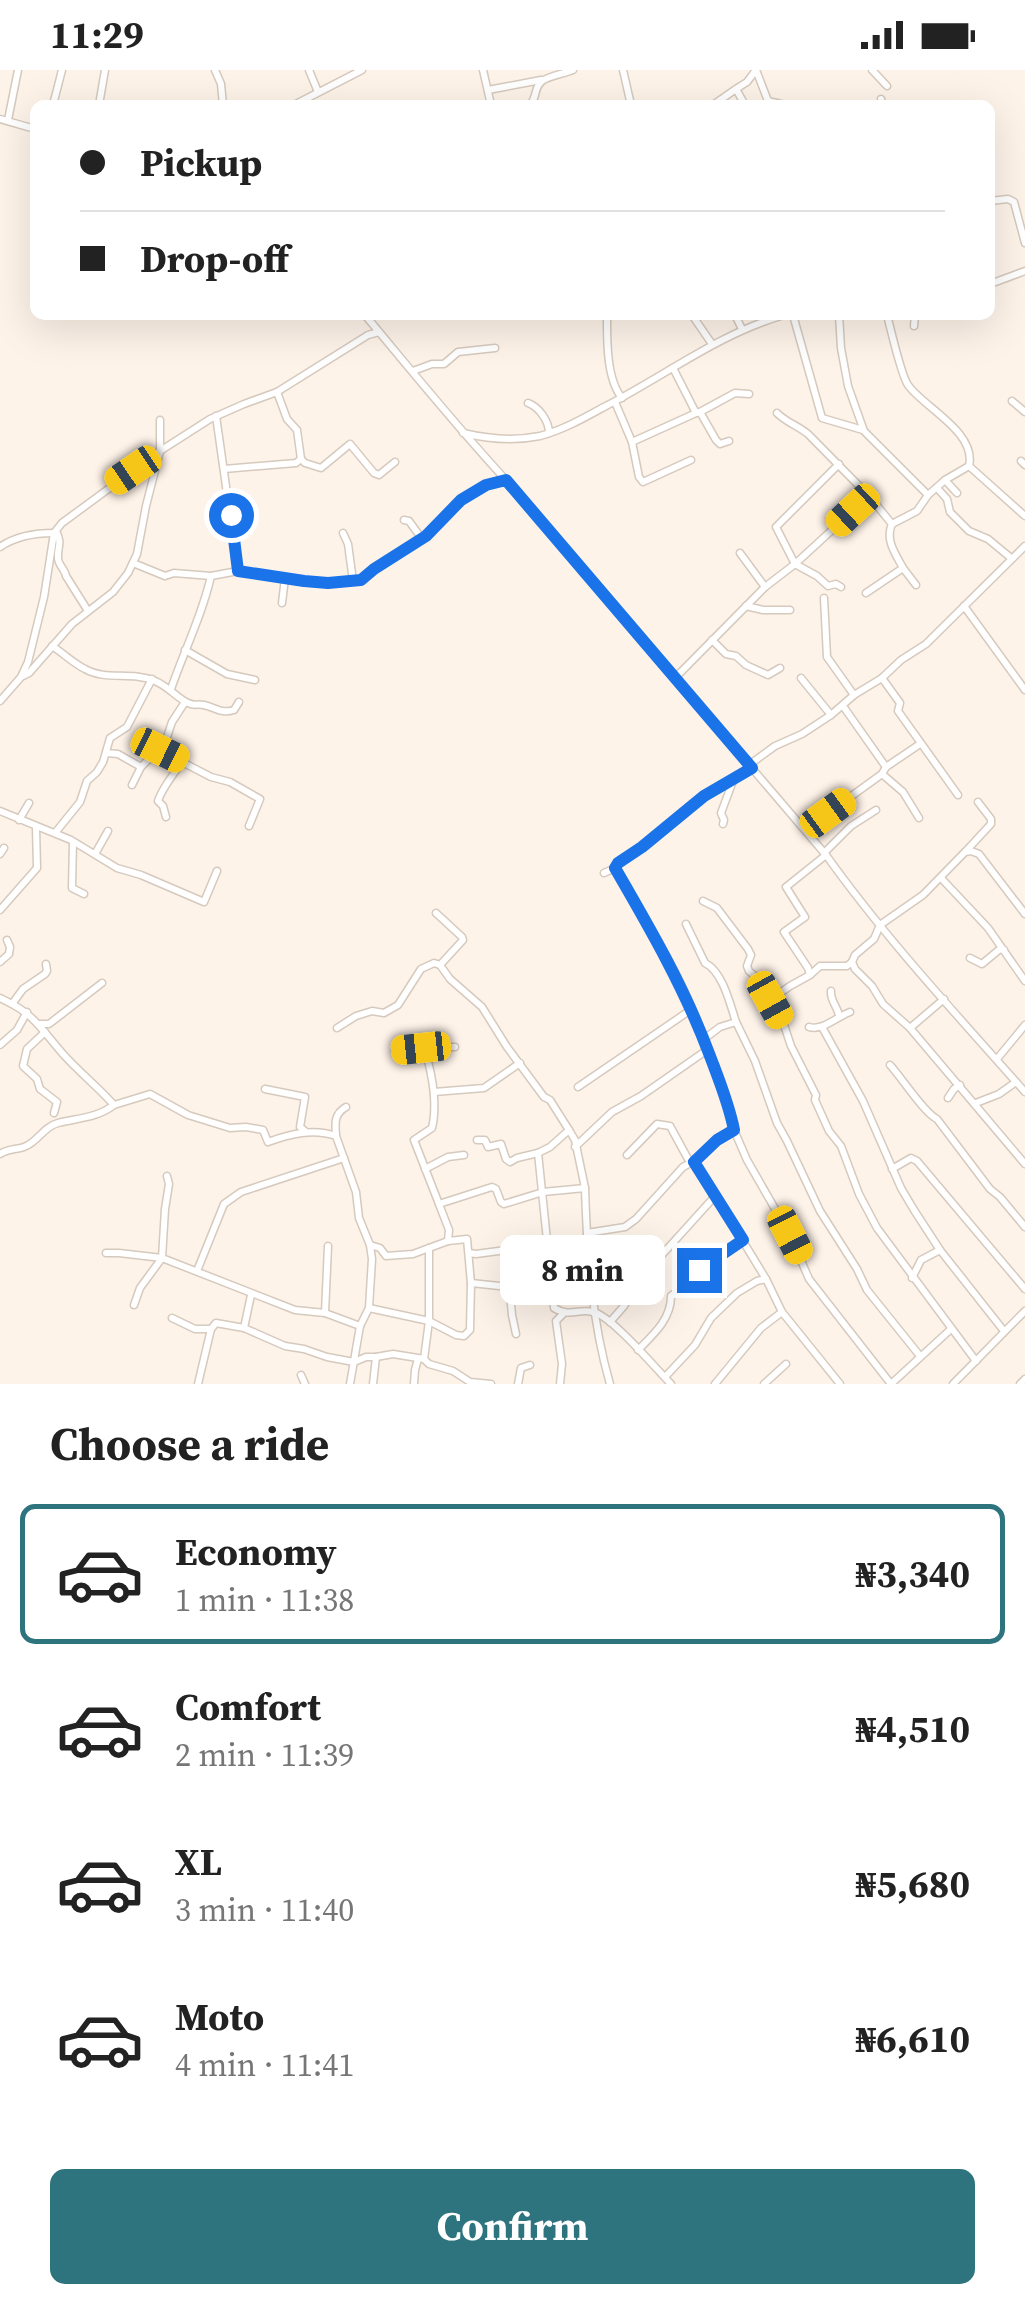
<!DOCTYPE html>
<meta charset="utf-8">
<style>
body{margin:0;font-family:"Source Serif 4",serif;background:#f2f2f2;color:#222;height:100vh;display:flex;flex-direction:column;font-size:38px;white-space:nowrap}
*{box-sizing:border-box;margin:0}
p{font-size:32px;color:#767676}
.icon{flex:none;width:55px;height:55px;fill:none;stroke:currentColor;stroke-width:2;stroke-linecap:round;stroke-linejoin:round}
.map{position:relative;height:1314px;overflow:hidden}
.panel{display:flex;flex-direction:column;background:#fff;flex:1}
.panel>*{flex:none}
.top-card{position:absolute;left:30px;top:30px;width:965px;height:220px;border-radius:15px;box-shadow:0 10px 40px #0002;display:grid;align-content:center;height:220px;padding:0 50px;background:#fff}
.end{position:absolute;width:45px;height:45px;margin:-22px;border:12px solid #1a73e8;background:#fff;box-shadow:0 0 0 5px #fff}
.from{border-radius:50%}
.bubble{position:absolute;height:70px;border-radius:15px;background:#fff;box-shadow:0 10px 40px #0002;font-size:32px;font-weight:700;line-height:70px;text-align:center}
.car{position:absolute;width:30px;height:60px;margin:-30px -15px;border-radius:12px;box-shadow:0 0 8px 2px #0007;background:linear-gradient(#f5c518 24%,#345 0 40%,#f5c518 0 76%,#345 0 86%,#f5c518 0)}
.top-card b{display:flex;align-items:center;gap:35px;height:95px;font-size:38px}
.top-card b+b{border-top:2px solid #e0e0e0}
.top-card i{width:25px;height:25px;background:#222}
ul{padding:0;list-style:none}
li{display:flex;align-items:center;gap:30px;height:140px;margin:0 20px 15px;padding:0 30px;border:5px solid transparent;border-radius:15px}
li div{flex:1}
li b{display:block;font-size:38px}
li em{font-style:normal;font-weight:700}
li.on{border-color:#2d747f}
li>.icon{width:90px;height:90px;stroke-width:1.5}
h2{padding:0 50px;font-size:45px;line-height:120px}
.cta{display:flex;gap:20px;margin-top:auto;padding:20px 50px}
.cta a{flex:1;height:115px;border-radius:15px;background:#2d747f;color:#fff;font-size:40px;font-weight:700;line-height:115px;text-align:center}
.status{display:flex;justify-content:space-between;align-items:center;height:70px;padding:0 50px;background:#fff;direction:ltr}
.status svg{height:28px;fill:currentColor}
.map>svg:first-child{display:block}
</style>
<div class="status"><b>11:29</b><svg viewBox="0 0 49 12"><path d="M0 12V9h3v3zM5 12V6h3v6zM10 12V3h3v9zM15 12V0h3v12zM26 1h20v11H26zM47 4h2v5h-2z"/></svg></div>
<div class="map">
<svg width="1025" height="1314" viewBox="0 0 1025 1314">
<rect width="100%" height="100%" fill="#fef3e9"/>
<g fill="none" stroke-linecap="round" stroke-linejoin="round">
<defs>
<g id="minor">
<polyline points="215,0 221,14 223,35"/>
<polyline points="309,0 318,22"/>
<polyline points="483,0 491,35"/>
<polyline points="623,0 631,35"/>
<polyline points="756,0 768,31 785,35"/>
<polyline points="872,0 887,16"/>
<polyline points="736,19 747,12 756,0"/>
<polyline points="488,20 541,10"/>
<polyline points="881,29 883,35"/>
<polyline points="53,35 62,0"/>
<polyline points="99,35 105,0"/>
<polyline points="294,35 362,0"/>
<path d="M530 35C538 26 533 20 541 12 547 6 564 4 573 0"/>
<polyline points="713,35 736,19 745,35"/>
<polyline points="0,49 35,59"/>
<polyline points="8,50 18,0"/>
<polyline points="990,131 1008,129 1014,132 1025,173"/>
<polyline points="990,214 1025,201"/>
<path d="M365 245C411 300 457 357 506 410L826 785C886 869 957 945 1025 1022"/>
<path d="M607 245C607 268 606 309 622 328"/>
<polyline points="692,245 712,274"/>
<polyline points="735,245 742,259"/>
<polyline points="793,245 822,348 863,360"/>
<path d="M887 245C891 260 901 305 908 315 923 337 977 362 969 396L1025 446"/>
<polyline points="914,256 915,245"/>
<polyline points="673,298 696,343 700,342 716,370 720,374 729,371"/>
<polyline points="413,301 432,294 444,294 458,282 495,278"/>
<polyline points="277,322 287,349 297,360 301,389"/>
<polyline points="1012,331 1025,342"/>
<polyline points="615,332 632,372 639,407 643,412 691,390"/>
<path d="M528 333C539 337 549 351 549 363"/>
<polyline points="700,342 735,323 749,324"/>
<path d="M777 343C787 353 797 355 808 364L869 426"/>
<polyline points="216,346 238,501"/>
<path d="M463 363C488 369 515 371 540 366 563 360 584 348 604 337 665 306 718 264 784 245"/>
<polyline points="632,372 696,343"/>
<polyline points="1021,391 1025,395"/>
<polyline points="839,394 776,457 795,494 817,506 828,516 836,514 841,517"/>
<polyline points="224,399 296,393 301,389 305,393 321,398 350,374 374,403 379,405 395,392"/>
<polyline points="945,410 969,396"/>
<polyline points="937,418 947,429 950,442 969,461 988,469 1011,488"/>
<polyline points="928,425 945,410 957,423"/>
<polyline points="404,450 409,451 422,469"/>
<path d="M56 461C63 475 57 476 58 488 58 495 65 499 66 506L88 541"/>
<polyline points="343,463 348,474 353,511"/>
<path d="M0 477C16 466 36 463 54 463"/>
<polyline points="740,483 765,517"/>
<polyline points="133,493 165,506 174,503 211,506 238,501 304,511 339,513 361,510 374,499 426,466 461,430 486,415 506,410"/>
<polyline points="903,498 916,515"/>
<path d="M866 523 903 498C895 483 885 470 892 454"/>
<polyline points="824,528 827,587 854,625"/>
<polyline points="282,533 285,508"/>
<polyline points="746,536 763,540 790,540"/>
<polyline points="964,536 1025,620"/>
<polyline points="712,570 726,584 736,586 746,595 768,605 780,598"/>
<path d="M52 576C63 583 73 593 85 599 106 611 132 601 155 611 168 616 178 629 188 633 198 637 194 633 204 635 217 638 221 644 234 640L239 632"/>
<polyline points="185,580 227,604 255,610"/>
<polyline points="23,606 29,603 72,554 113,522 128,503 137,484 146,436 160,381 160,350"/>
<polyline points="675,608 765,517 795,494 869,426 892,454 917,441 928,425 864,361 848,316 841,278 839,245"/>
<polyline points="801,608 831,645"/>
<polyline points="882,608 900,633 898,641 958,725"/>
<path d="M171 619C184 581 202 546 211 506"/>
<polyline points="0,631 21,607 28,592 44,527 54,463 62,453 160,381 210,349 244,334 277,322 368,265 379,262"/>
<polyline points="843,636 886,697"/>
<polyline points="159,680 211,707 230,712 260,729 249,756"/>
<polyline points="106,683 118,684 141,697"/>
<polyline points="749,695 775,676 802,664 831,645 854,625 882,608 901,590 926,574 1025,476"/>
<polyline points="132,715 141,697 165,673 172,652 185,632"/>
<polyline points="0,741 71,770 117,798 141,805 204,832 217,801"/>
<polyline points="828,743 882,704"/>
<path d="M166 747 163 736 158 731C162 718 175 702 183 691"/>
<polyline points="919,748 903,722 882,704 886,697 920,674"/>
<polyline points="19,750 29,733"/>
<polyline points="723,754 724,750 721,743 733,711"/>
<polyline points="55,763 80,732 87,711 97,702 103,692 110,668 127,657 152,609"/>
<polyline points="73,772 72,818 84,824"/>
<polyline points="966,781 991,754 991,749 978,732"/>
<polyline points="824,783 851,756 876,740"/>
<polyline points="0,784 4,778"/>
<polyline points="95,784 108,761"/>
<polyline points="615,798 618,793 642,777 703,726 751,698"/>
<path d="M604 803 615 798C649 856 688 915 707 980"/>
<polyline points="941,808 988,858 1025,911"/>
<polyline points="703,831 717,838 748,879 751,885 747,896 749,901 758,909 783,952 791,976 816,1025 815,1030 829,1061 841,1076 859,1124 877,1158 976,1291"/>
<polyline points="0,840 37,798 36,757"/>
<polyline points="436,843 462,867 463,870 440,895"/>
<polyline points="1025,844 979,784 971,781 965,782 923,825 880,855 874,869 855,885 852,892 855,899 872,916 883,934 910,958 1025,1094"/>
<path d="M686 854 705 893C723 902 730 934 736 952"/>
<polyline points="970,888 982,894 1000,879 1004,880"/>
<polyline points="0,892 9,884 10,877 7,870"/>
<polyline points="810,905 820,896 847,896 852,892"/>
<path d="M831 921C830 931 838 937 839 946"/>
<polyline points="0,928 12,934 23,919 45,904 47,901 46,894"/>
<polyline points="770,930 790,916 810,905 808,898 784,862 805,847 786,817 826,785"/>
<path d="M12 934C35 946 46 965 63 984 79 1002 98 1017 114 1035L150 1024 188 1045 230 1058 246 1057 263 1060 268 1072C290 1064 313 1058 336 1066L356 1122 359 1148 370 1175 372 1189 369 1238 360 1256"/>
<polyline points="39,954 49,954 102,913"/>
<path d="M809 957C823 961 836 947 850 942"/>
<polyline points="822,957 863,1031 901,1118 914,1140 940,1180 1004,1261"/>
<polyline points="337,958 356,946 372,941 384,943 398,935 421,899 434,893 440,895 450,909 482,937 507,977 544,1027 550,1030 569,1060"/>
<polyline points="910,958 944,929"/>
<polyline points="45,962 27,979 23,996 37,1009 40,1019 57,1032 54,1043"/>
<polyline points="704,969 720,957 736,952 755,991 777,1053 787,1071 820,1141 857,1199 867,1220 920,1286"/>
<polyline points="0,975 17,960 27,942"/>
<polyline points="425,980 433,977 455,977"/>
<path d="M395 981 421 978 425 980C432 1004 438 1033 432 1058L414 1070 439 1134"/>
<polyline points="997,989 1025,955"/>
<path d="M890 995C902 1008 924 1043 937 1049L990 1119 1000 1127 1025 1157"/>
<polyline points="578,1017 692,939"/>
<polyline points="265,1019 305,1027 300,1057 306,1062"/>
<polyline points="434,1022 484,1018 520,993"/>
<polyline points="948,1028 954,1019 960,1015"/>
<polyline points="976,1033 999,1024 1016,1012"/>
<path d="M336 1065C335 1053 334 1044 346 1037"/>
<polyline points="477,1070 485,1070 488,1077 501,1074 506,1089 510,1092 517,1088 538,1083"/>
<polyline points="575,1077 612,1042 641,1026 707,980 728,1034 734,1060 747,1090 790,1165 809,1209 891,1314"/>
<path d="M0 1084C9 1078 15 1080 24 1077 38 1072 43 1057 58 1053 78 1048 97 1048 114 1035"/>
<polyline points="627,1085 657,1054 670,1056 688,1089 694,1091 766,1209 782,1242 761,1258 715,1314"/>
<polyline points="425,1099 448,1087 464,1085"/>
<polyline points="892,1099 911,1088 917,1091 1025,1219"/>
<polyline points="167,1106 169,1114 165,1139 162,1188 295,1240 325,1243 328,1176"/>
<path d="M585 1118 575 1070 569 1060 550 1077 538 1083 554 1238C571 1248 578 1238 593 1242 611 1245 656 1299 671 1314"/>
<polyline points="587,1163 625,1157 636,1149 683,1097 694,1091 717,1070 734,1060"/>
<path d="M448 1171 449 1160 439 1134 492 1117 496 1119 501 1132 504 1134 543 1122 585 1118C587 1184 592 1252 610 1314"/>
<polyline points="370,1175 380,1178 386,1186 413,1184 448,1171 467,1169 471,1213"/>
<polyline points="429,1178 429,1251 456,1265 464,1266 470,1260 471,1213 509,1217 533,1215 551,1223"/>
<polyline points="506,1180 547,1175"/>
<polyline points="106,1183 119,1183 162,1188 140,1218 134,1235"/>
<polyline points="469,1183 476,1184 506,1180 512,1245 516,1264"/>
<polyline points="197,1201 224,1134 241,1122 344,1088"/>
<polyline points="912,1208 921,1190 940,1180"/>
<polyline points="369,1238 429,1251 424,1289"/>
<polyline points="782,1242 840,1314"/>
<polyline points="325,1243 360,1256 350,1314"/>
<polyline points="172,1248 195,1259 211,1259 198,1314"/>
<polyline points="610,1252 624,1236 641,1208 716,1125"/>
<polyline points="244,1258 251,1225"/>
<polyline points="211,1259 216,1253 244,1258 285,1276 304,1279 327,1287 354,1292 366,1287 376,1287 373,1314"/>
<path d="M638 1280C654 1264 671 1249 671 1226L686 1215 693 1205 743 1170"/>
<polyline points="376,1287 393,1284 424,1289 429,1294 453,1301 470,1312 491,1314"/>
<polyline points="301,1305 305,1314"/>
<polyline points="665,1307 695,1275 711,1248 737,1223 757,1211 766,1209"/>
<polyline points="414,1314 415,1300 418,1289"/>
<polyline points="518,1314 521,1298 530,1295"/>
<polyline points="560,1314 562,1294 556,1251 563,1244"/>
<polyline points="764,1314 786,1294"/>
<polyline points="891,1314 951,1259"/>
<polyline points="953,1314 1025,1241"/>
<polyline points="1020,1314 1025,1309"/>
</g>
</defs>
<!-- minor casing -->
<use href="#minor" stroke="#d6c9bd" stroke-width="9"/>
<!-- minor -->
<use href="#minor" stroke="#fff" stroke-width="6"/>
</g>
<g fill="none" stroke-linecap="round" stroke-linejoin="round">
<!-- route -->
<path stroke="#1a73e8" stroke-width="12" d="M231 445 238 501 304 511 328 513 361 510 374 499 426 466 461 430 486 415 506 410 752 698 704 726 642 777 618 793 615 798C651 860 685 919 710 986 719 1010 729 1034 734 1060L717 1070 694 1092 743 1170 699 1200"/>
</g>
</svg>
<i class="end from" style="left:231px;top:445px"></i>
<i class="end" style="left:699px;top:1200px"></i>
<div class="bubble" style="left:500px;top:1165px;width:165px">8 min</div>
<i class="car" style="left:133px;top:400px;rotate:236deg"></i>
<i class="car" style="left:853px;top:440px;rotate:227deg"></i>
<i class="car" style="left:160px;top:680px;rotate:116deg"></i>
<i class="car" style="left:828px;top:743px;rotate:54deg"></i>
<i class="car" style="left:770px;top:930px;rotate:151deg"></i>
<i class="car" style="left:421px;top:978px;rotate:264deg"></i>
<i class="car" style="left:790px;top:1165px;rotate:153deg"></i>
<div class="top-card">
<b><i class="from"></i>Pickup</b>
<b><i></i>Drop-off</b>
</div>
</div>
<section class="panel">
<h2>Choose a ride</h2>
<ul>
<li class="on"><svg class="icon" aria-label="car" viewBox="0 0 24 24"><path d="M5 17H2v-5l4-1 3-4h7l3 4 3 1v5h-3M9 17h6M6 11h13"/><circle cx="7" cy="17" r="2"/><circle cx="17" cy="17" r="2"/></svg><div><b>Economy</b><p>1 min · 11:38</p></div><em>₦3,340</em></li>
<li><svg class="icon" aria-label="car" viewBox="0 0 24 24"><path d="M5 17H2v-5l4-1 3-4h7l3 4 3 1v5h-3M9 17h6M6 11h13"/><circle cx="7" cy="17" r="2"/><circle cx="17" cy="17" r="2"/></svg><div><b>Comfort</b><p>2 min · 11:39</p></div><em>₦4,510</em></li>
<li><svg class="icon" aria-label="car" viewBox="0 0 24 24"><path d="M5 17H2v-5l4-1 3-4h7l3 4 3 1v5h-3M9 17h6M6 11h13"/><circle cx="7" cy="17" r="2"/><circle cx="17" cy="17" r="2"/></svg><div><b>XL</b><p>3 min · 11:40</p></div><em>₦5,680</em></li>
<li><svg class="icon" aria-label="car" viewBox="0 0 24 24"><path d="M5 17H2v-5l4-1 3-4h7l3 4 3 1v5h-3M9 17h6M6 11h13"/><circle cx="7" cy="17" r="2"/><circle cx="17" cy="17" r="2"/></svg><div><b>Moto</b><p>4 min · 11:41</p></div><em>₦6,610</em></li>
</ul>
<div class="cta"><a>Confirm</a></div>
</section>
